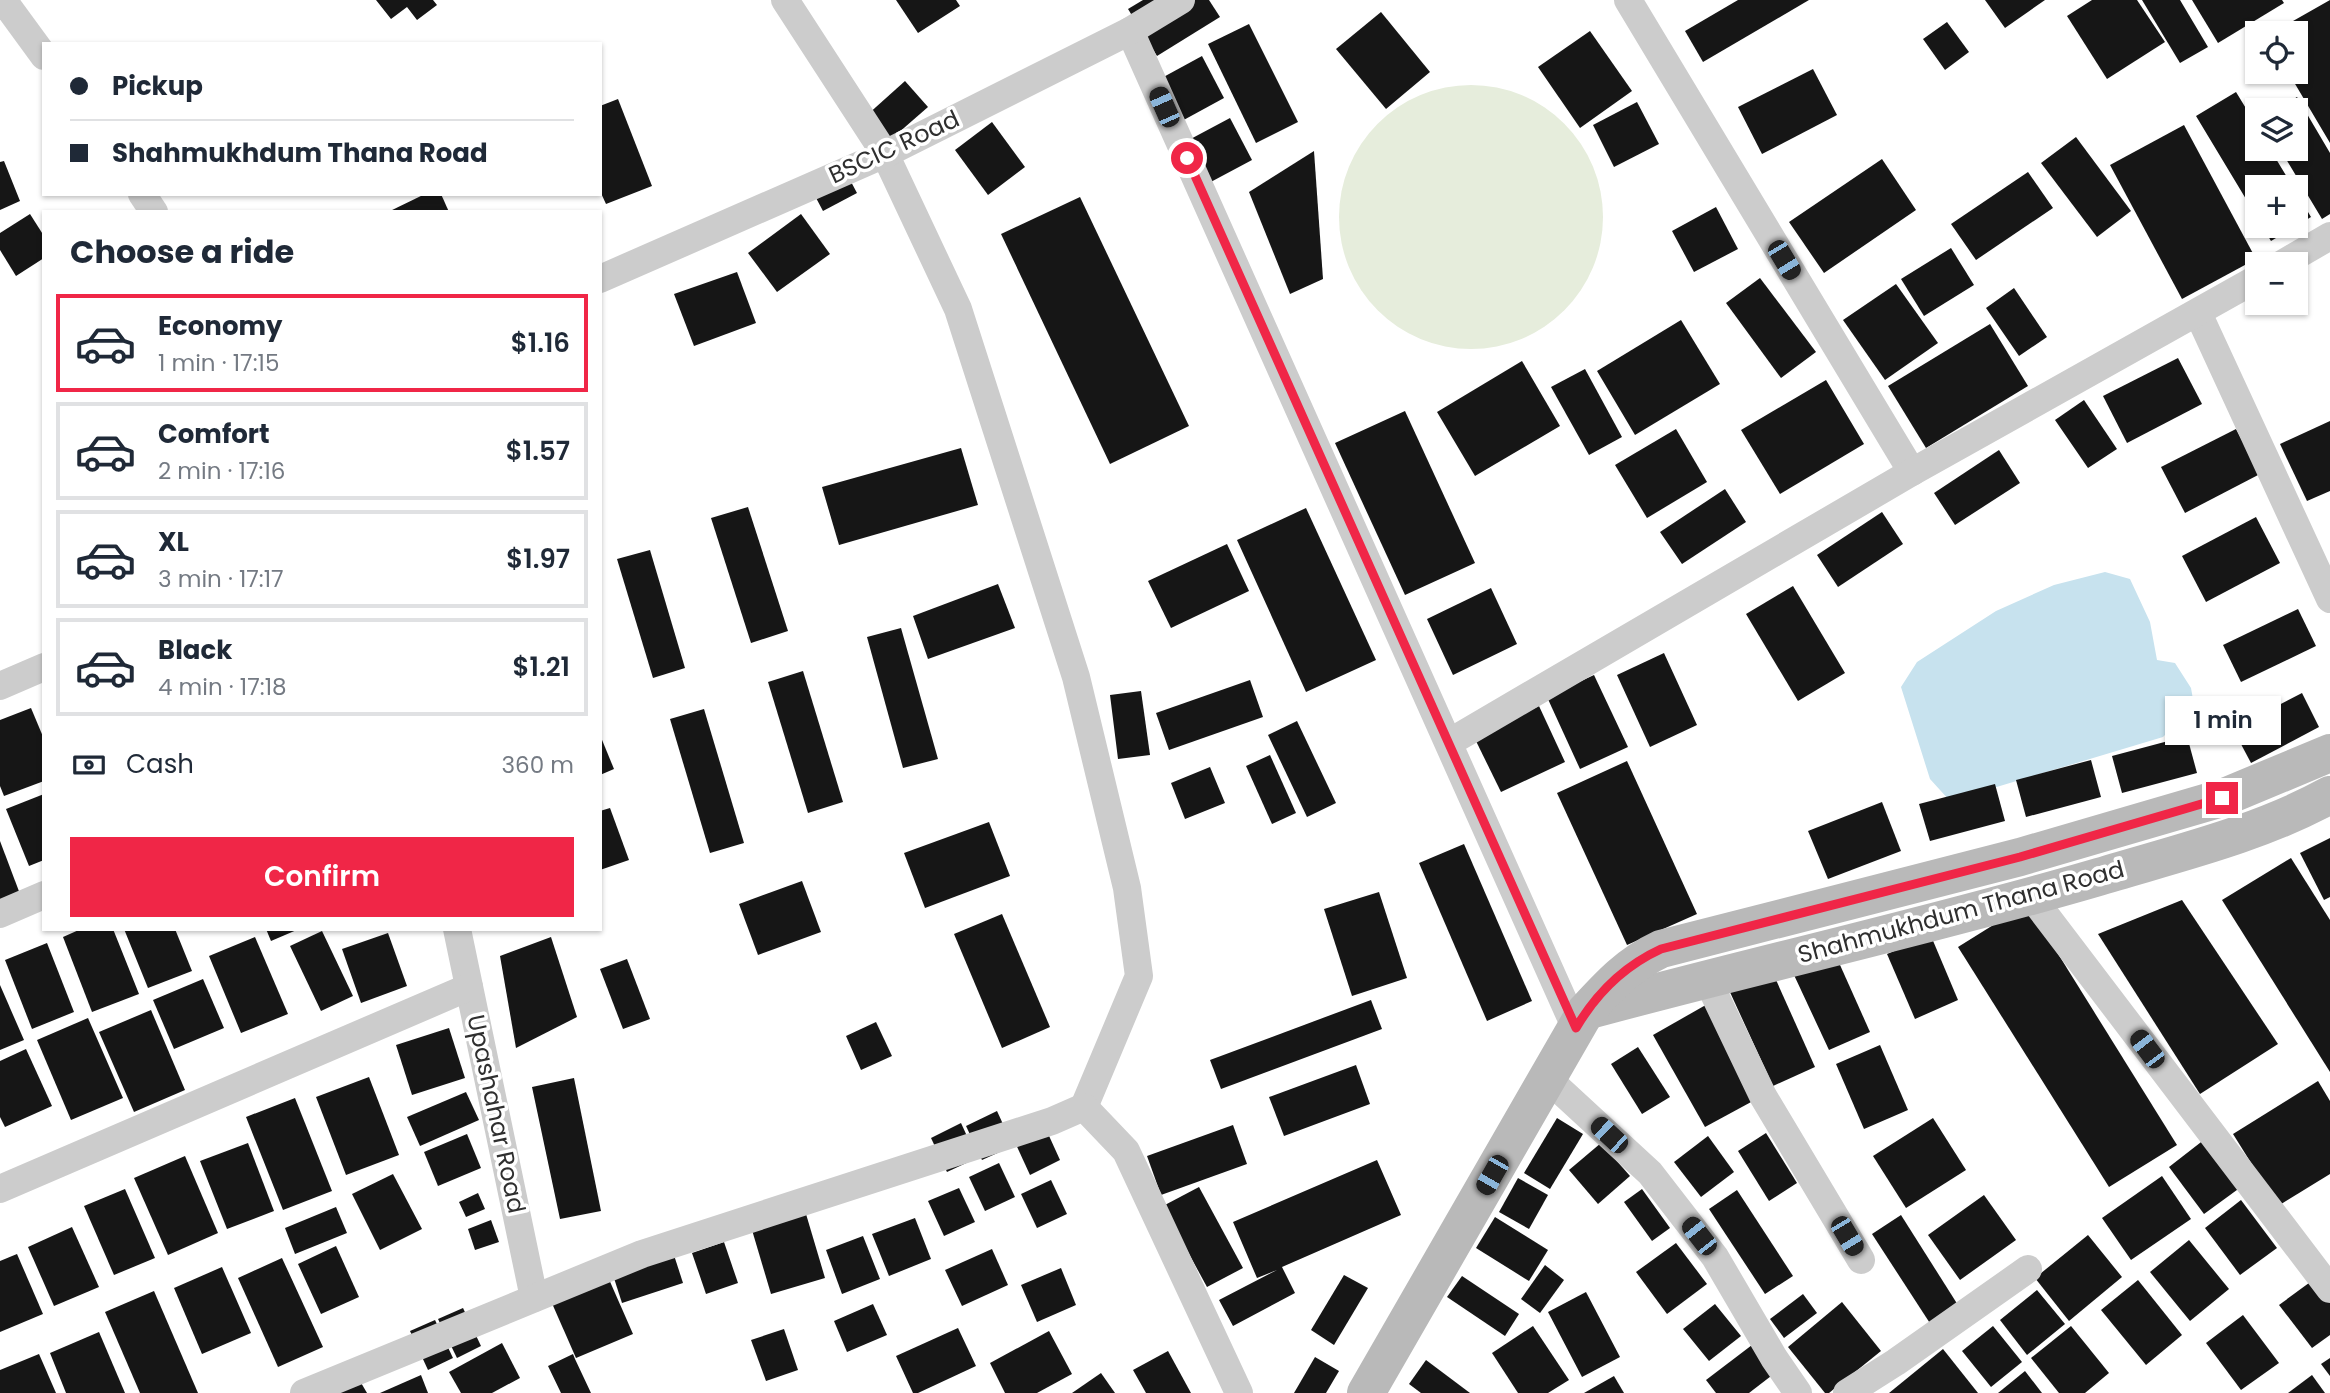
<!DOCTYPE html>
<meta charset="utf-8">
<style>
body{margin:0;font-family:Poppins,sans-serif;background:#f6f6f7;color:#1f2937;height:100vh;display:flex;flex-direction:column;font-size:26px;white-space:nowrap}
*{box-sizing:border-box;margin:0}
p{font-size:23px;color:#747a83}
.icon{flex:none;width:38px;height:38px;fill:none;stroke:currentColor;stroke-width:2;stroke-linecap:round;stroke-linejoin:round}
.map{position:relative;flex:1;overflow:hidden}
.side{position:absolute;left:42px;top:210px;width:560px;height:721px;display:flex;flex-direction:column;background:#fff;border-radius:0px;box-shadow:0 2px 5px #0004}
.side>*{flex:none}
.top-card{position:absolute;left:42px;top:42px;width:560px;height:154px;border-radius:0px;box-shadow:0 2px 5px #0004;display:grid;align-content:center;height:154px;padding:0 28px;background:#fff}
.controls{position:absolute;left:2245px;top:21px;display:grid;gap:14px}
.controls a{display:grid;place-items:center;width:63px;height:63px;border-radius:0px;background:#fff;box-shadow:0 2px 5px #0004;font-size:35px}
.end{position:absolute;width:32px;height:32px;margin:-16px;border:9px solid #f02647;background:#fff;box-shadow:0 0 0 4px #fff}
.from{border-radius:50%}
.bubble{position:absolute;height:49px;border-radius:0px;background:#fff;box-shadow:0 2px 5px #0004;font-size:23px;font-weight:600;line-height:49px;text-align:center}
.car{position:absolute;width:21px;height:42px;margin:-21px -10px;border-radius:9px;box-shadow:0 0 5px 2px #0007;background:linear-gradient(#222 24%,#8ab4d8 0 40%,#222 0 76%,#8ab4d8 0 86%,#222 0)}
.top-card b{display:flex;align-items:center;gap:24px;height:66px;font-size:26px}
.top-card b+b{border-top:2px solid #e0e1e3}
.top-card i{width:18px;height:18px;background:#1f2937}
ul{padding:0;list-style:none}
li{display:flex;align-items:center;gap:21px;height:98px;margin:0 14px 10px;padding:0 14px;border:4px solid #e0e1e3;border-radius:0px}
li div{flex:1}
li b{display:block;font-size:26px}
li em{font-style:normal;font-weight:600}
li.on{border-color:#f02647}
li>.icon{width:63px;height:63px;stroke-width:1.5}
h2{padding:0 28px;font-size:32px;line-height:84px}
.pay{display:flex;align-items:center;gap:18px;height:77px;padding:0 28px;font-size:26px}
.pay p{margin-inline-start:auto}
.cta{display:flex;gap:14px;margin-top:auto;padding:14px 28px}
.cta a{flex:1;height:80px;border-radius:0px;background:#f02647;color:#fff;font-size:28px;font-weight:600;line-height:80px;text-align:center}
.map>svg:first-child{display:block}
</style>
<div class="map">
<svg width="2330" height="1393" viewBox="0 0 2330 1393">
<rect width="100%" height="100%" fill="#fff"/>
<!-- grass -->
<circle fill="#e6eddc" cx="1471" cy="217" r="132"/>
<!-- water -->
<polygon fill="#c7e2ee" points="2105,572 2130,579 2150,622 2157,660 2175,663 2191,688 2194,705 2163,737 1950,801 1930,779 1901,687 1917,662 1996,611 2054,585"/>
<!-- building -->
<g fill="#161616">
<polygon points="376,0 433,0 437,5 417,20 407,7 391,19"/>
<polygon points="896,0 956,0 960,6 918,33"/>
<polygon points="1143,0 1209,0 1220,17 1157,56 1128,9"/>
<polygon points="1738,0 1809,0 1703,62 1685,31"/>
<polygon points="1985,0 2045,0 2005,28"/>
<polygon points="2092,0 2137,0 2165,42 2107,79 2067,16"/>
<polygon points="2142,0 2180,0 2208,47 2180,63"/>
<polygon points="2192,0 2282,0 2284,3 2218,43"/>
<polygon points="2330,0 2330,143 2288,72 2296,72 2296,33 2272,33"/>
<polygon points="1381,12 1430,72 1386,109 1336,49"/>
<polygon points="1947,22 1969,52 1945,70 1923,39"/>
<polygon points="1249,24 1298,122 1256,143 1208,44"/>
<polygon points="1590,31 1632,91 1580,128 1538,67"/>
<polygon points="1202,56 1224,98 1180,122 1158,80"/>
<polygon points="1813,69 1837,115 1762,154 1738,107"/>
<polygon points="905,81 928,107 889,141 866,116"/>
<polygon points="2236,92 2258,128 2258,149 2270,149 2293,187 2258,187 2258,219 2196,116"/>
<polygon points="2297,97 2330,153 2330,214 2322,219 2280,149 2296,149 2296,110 2276,110"/>
<polygon points="618,99 652,186 606,204 600,191 600,106"/>
<polygon points="1637,102 1659,144 1614,167 1593,125"/>
<polygon points="1230,118 1252,160 1207,184 1185,142"/>
<polygon points="992,122 1025,167 988,195 955,150"/>
<polygon points="2184,125 2256,259 2182,299 2110,165"/>
<polygon points="2076,137 2131,211 2097,237 2041,163"/>
<polygon points="1314,151 1323,279 1290,294 1249,192"/>
<polygon points="1882,159 1916,210 1824,273 1789,222"/>
<polygon points="4,161 20,201 0,210 0,162"/>
<polygon points="2028,172 2053,208 1976,260 1951,224"/>
<polygon points="849,178 857,193 823,211 815,196"/>
<polygon points="2296,192 2311,217 2296,226"/>
<polygon points="425,194 441,194 449,212 388,212"/>
<polygon points="1080,197 1189,426 1110,464 1001,234"/>
<polygon points="1716,207 1738,249 1694,272 1672,231"/>
<polygon points="30,214 44,236 44,258 16,276 0,250 0,233"/>
<polygon points="801,214 830,254 777,292 748,253"/>
<polygon points="2262,226 2296,226 2271,241"/>
<polygon points="1951,248 1974,285 1924,316 1901,279"/>
<polygon points="737,272 756,323 694,346 674,294"/>
<polygon points="1760,278 1816,352 1781,378 1726,303"/>
<polygon points="1896,284 1938,343 1885,380 1843,320"/>
<polygon points="2014,288 2047,337 2019,356 1986,308"/>
<polygon points="1681,320 1720,384 1635,435 1597,371"/>
<polygon points="1990,324 2028,386 1926,448 1888,386"/>
<polygon points="2178,358 2202,404 2127,443 2103,396"/>
<polygon points="1522,361 1560,426 1475,476 1437,412"/>
<polygon points="1585,369 1622,437 1589,455 1551,387"/>
<polygon points="1826,380 1864,444 1780,494 1741,430"/>
<polygon points="2084,400 2117,449 2088,468 2055,420"/>
<polygon points="1405,411 1475,563 1405,595 1335,443"/>
<polygon points="2330,421 2330,491 2307,501 2280,444"/>
<polygon points="1676,429 1707,482 1647,518 1615,465"/>
<polygon points="2236,429 2260,474 2185,513 2161,467"/>
<polygon points="961,448 978,505 839,545 822,487"/>
<polygon points="1999,450 2020,483 1955,525 1934,493"/>
<polygon points="1725,489 1746,522 1682,564 1660,532"/>
<polygon points="748,507 788,631 751,643 711,518"/>
<polygon points="1306,508 1376,660 1306,692 1237,540"/>
<polygon points="1882,512 1903,544 1838,587 1817,555"/>
<polygon points="2256,517 2280,563 2206,602 2182,556"/>
<polygon points="1227,544 1249,591 1171,628 1148,581"/>
<polygon points="650,550 685,668 653,678 617,559"/>
<polygon points="998,584 1015,628 928,659 913,616"/>
<polygon points="1793,586 1845,673 1798,701 1746,614"/>
<polygon points="1491,588 1517,644 1453,675 1427,619"/>
<polygon points="2298,609 2316,646 2241,682 2223,645"/>
<polygon points="901,628 938,759 903,768 867,637"/>
<polygon points="1664,653 1697,725 1650,747 1617,675"/>
<polygon points="803,671 843,802 808,813 768,682"/>
<polygon points="1594,675 1628,747 1580,769 1547,697"/>
<polygon points="1250,680 1263,717 1169,750 1156,713"/>
<polygon points="1141,691 1150,755 1118,759 1110,695"/>
<polygon points="2302,693 2319,727 2251,763 2233,729"/>
<polygon points="1539,706 1565,762 1501,792 1474,737"/>
<polygon points="31,708 44,739 44,781 4,796 0,786 0,720"/>
<polygon points="704,709 744,843 710,853 670,719"/>
<polygon points="1297,721 1336,803 1307,817 1268,735"/>
<polygon points="600,735 614,769 600,775"/>
<polygon points="2187,736 2197,773 2122,793 2112,756"/>
<polygon points="1270,755 1296,813 1272,824 1246,766"/>
<polygon points="2091,760 2101,797 2026,817 2016,780"/>
<polygon points="1627,761 1697,914 1627,945 1557,793"/>
<polygon points="1210,767 1225,803 1185,819 1171,783"/>
<polygon points="1995,784 2005,821 1930,841 1919,804"/>
<polygon points="44,794 44,860 29,866 6,809"/>
<polygon points="1882,802 1901,851 1828,879 1808,831"/>
<polygon points="610,808 629,860 600,870 600,811"/>
<polygon points="989,822 1010,876 925,908 904,853"/>
<polygon points="2330,838 2330,897 2324,900 2300,853"/>
<polygon points="0,841 20,894 0,901"/>
<polygon points="1464,844 1532,1001 1487,1021 1419,863"/>
<polygon points="2291,858 2330,920 2330,1072 2222,900"/>
<polygon points="802,881 821,932 758,955 739,904"/>
<polygon points="1379,892 1407,978 1352,996 1324,909"/>
<polygon points="2182,900 2278,1044 2200,1094 2098,934"/>
<polygon points="2027,904 2177,1145 2109,1187 1958,947"/>
<polygon points="1002,914 1050,1027 1002,1048 954,934"/>
<polygon points="81,929 113,929 139,994 92,1012 63,937"/>
<polygon points="124,929 175,929 192,971 148,988"/>
<polygon points="266,929 299,929 271,941"/>
<polygon points="322,931 353,996 321,1011 290,946"/>
<polygon points="388,933 407,986 361,1003 342,949"/>
<polygon points="1931,936 1958,1000 1915,1019 1887,954"/>
<polygon points="255,937 288,1014 241,1033 209,956"/>
<polygon points="551,937 577,1017 516,1048 500,956"/>
<polygon points="47,943 74,1012 32,1029 5,960"/>
<polygon points="1836,956 1870,1032 1829,1050 1794,975"/>
<polygon points="627,959 650,1019 623,1029 600,969"/>
<polygon points="1772,971 1815,1067 1773,1086 1729,990"/>
<polygon points="203,979 224,1028 174,1049 153,1000"/>
<polygon points="0,985 24,1040 0,1050"/>
<polygon points="1371,1000 1382,1029 1221,1089 1210,1060"/>
<polygon points="1711,1002 1764,1095 1705,1127 1653,1035"/>
<polygon points="151,1010 185,1090 134,1112 99,1032"/>
<polygon points="88,1018 123,1098 71,1120 37,1040"/>
<polygon points="876,1022 892,1056 861,1070 846,1036"/>
<polygon points="449,1028 465,1078 412,1095 396,1045"/>
<polygon points="1880,1045 1908,1110 1864,1129 1836,1064"/>
<polygon points="1638,1047 1670,1097 1642,1114 1611,1064"/>
<polygon points="26,1049 52,1106 5,1127 0,1117 0,1061"/>
<polygon points="1356,1065 1370,1104 1284,1136 1269,1097"/>
<polygon points="369,1077 399,1155 346,1175 316,1097"/>
<polygon points="574,1078 601,1211 560,1219 532,1087"/>
<polygon points="2318,1081 2330,1101 2330,1174 2278,1206 2233,1134"/>
<polygon points="466,1092 479,1120 420,1146 407,1117"/>
<polygon points="295,1098 332,1191 283,1210 246,1117"/>
<polygon points="997,1111 1013,1146 982,1160 966,1126"/>
<polygon points="1557,1118 1583,1134 1550,1189 1524,1173"/>
<polygon points="1933,1118 1966,1170 1906,1208 1873,1156"/>
<polygon points="961,1123 977,1158 947,1172 931,1138"/>
<polygon points="1233,1125 1247,1164 1161,1195 1147,1156"/>
<polygon points="1045,1127 1060,1160 1030,1175 1014,1140"/>
<polygon points="1766,1133 1797,1183 1769,1201 1738,1151"/>
<polygon points="467,1134 481,1168 438,1186 424,1152"/>
<polygon points="1708,1136 1734,1172 1701,1197 1674,1162"/>
<polygon points="2205,1139 2241,1187 2204,1214 2169,1167"/>
<polygon points="248,1143 274,1211 227,1229 200,1161"/>
<polygon points="1601,1143 1630,1176 1598,1204 1569,1170"/>
<polygon points="185,1156 218,1233 168,1255 134,1178"/>
<polygon points="1377,1160 1401,1215 1282,1267 1295,1293 1233,1326 1219,1300 1277,1270 1257,1278 1233,1222"/>
<polygon points="999,1163 1015,1197 985,1211 969,1177"/>
<polygon points="393,1174 422,1229 380,1250 352,1194"/>
<polygon points="2162,1176 2191,1219 2131,1260 2102,1218"/>
<polygon points="1518,1178 1548,1195 1529,1229 1499,1212"/>
<polygon points="1051,1180 1067,1214 1037,1228 1021,1194"/>
<polygon points="1199,1187 1243,1268 1207,1287 1163,1206"/>
<polygon points="959,1188 975,1222 944,1236 928,1201"/>
<polygon points="125,1189 155,1258 114,1275 84,1206"/>
<polygon points="1642,1189 1670,1228 1652,1241 1624,1202"/>
<polygon points="1737,1190 1793,1276 1765,1294 1709,1209"/>
<polygon points="478,1193 485,1209 466,1217 459,1202"/>
<polygon points="1984,1195 2016,1240 1960,1280 1928,1235"/>
<polygon points="2241,1200 2277,1248 2240,1275 2205,1228"/>
<polygon points="336,1207 347,1233 295,1254 285,1228"/>
<polygon points="806,1214 825,1278 771,1294 752,1230"/>
<polygon points="1901,1215 1963,1313 1935,1331 1872,1234"/>
<polygon points="1495,1217 1548,1250 1529,1281 1476,1248"/>
<polygon points="915,1218 931,1259 889,1276 872,1234"/>
<polygon points="491,1220 499,1242 475,1250 468,1229"/>
<polygon points="72,1227 99,1287 54,1306 28,1247"/>
<polygon points="2088,1235 2122,1277 2069,1321 2035,1278"/>
<polygon points="863,1236 880,1279 842,1294 826,1250"/>
<polygon points="2189,1240 2229,1289 2190,1321 2150,1272"/>
<polygon points="724,1242 738,1283 706,1294 692,1253"/>
<polygon points="1676,1243 1707,1284 1667,1314 1636,1272"/>
<polygon points="336,1246 359,1297 321,1314 298,1264"/>
<polygon points="992,1249 1008,1285 962,1306 945,1270"/>
<polygon points="673,1252 683,1283 622,1303 612,1272"/>
<polygon points="17,1254 43,1314 0,1332 0,1261"/>
<polygon points="282,1258 323,1347 278,1367 238,1278"/>
<polygon points="1545,1265 1564,1280 1540,1313 1521,1299"/>
<polygon points="222,1267 251,1333 202,1354 174,1288"/>
<polygon points="1061,1268 1076,1305 1037,1322 1021,1285"/>
<polygon points="1344,1275 1368,1288 1334,1345 1311,1330"/>
<polygon points="1462,1276 1519,1314 1505,1336 1447,1297"/>
<polygon points="608,1277 633,1334 576,1358 551,1301"/>
<polygon points="2138,1280 2182,1335 2146,1365 2101,1310"/>
<polygon points="2313,1280 2330,1302 2330,1335 2312,1348 2279,1305"/>
<polygon points="2037,1290 2065,1324 2027,1355 2000,1320"/>
<polygon points="154,1291 198,1393 140,1393 105,1312"/>
<polygon points="1586,1292 1620,1357 1582,1377 1548,1312"/>
<polygon points="1803,1294 1817,1313 1784,1338 1770,1319"/>
<polygon points="1842,1302 1881,1351 1829,1393 1825,1393 1788,1347"/>
<polygon points="873,1304 887,1335 847,1352 834,1321"/>
<polygon points="1715,1304 1741,1336 1709,1361 1683,1329"/>
<polygon points="463,1308 481,1346 457,1358 438,1319"/>
<polygon points="2243,1315 2279,1363 2241,1390 2206,1343"/>
<polygon points="435,1320 453,1358 428,1370 410,1331"/>
<polygon points="1533,1326 1569,1380 1548,1393 1518,1393 1492,1353"/>
<polygon points="1993,1326 2022,1362 1991,1387 1962,1351"/>
<polygon points="2071,1326 2109,1373 2085,1393 2059,1393 2031,1358"/>
<polygon points="958,1328 976,1366 918,1393 913,1393 896,1356"/>
<polygon points="784,1329 798,1370 766,1381 751,1340"/>
<polygon points="1049,1331 1072,1374 1037,1393 1005,1393 990,1363"/>
<polygon points="99,1332 125,1393 66,1393 50,1353"/>
<polygon points="502,1343 520,1378 492,1393 461,1393 449,1372"/>
<polygon points="1752,1345 1775,1373 1749,1393 1716,1393 1706,1380"/>
<polygon points="1943,1349 1978,1393 1889,1393"/>
<polygon points="1168,1351 1191,1393 1146,1393 1133,1370"/>
<polygon points="39,1354 56,1393 0,1393 0,1370"/>
<polygon points="573,1354 575,1359 591,1393 561,1393 548,1366"/>
<polygon points="1315,1357 1339,1371 1326,1393 1294,1393"/>
<polygon points="2330,1358 2330,1376 2321,1364"/>
<polygon points="1426,1360 1470,1393 1421,1393 1409,1384"/>
<polygon points="2025,1371 2042,1393 1998,1393"/>
<polygon points="1101,1373 1115,1393 1072,1393"/>
<polygon points="421,1375 428,1393 380,1393"/>
<polygon points="2312,1375 2325,1393 2288,1393"/>
<polygon points="1614,1376 1624,1393 1584,1393"/>
<polygon points="360,1381 367,1393 337,1393"/>
</g>
<g fill="none" stroke-linecap="round" stroke-linejoin="round">
<!-- minor -->
<g stroke="#ccc" stroke-width="28">
<polyline points="3,0 44,56"/>
<polyline points="785,0 885,154 958,309 1076,677 1127,888 1139,976 1084,1107"/>
<polyline points="1628,0 1912,472"/>
<polyline points="1130,31 1576,1029"/>
<polyline points="142,194 154,212"/>
<polyline points="2282,264 2330,236"/>
<polyline points="600,279 885,154 1130,31 1181,0"/>
<polyline points="2198,313 2330,599"/>
<polyline points="0,686 44,667"/>
<polyline points="1450,742 1912,472 2258,278"/>
<polyline points="2031,896 2330,1289"/>
<polyline points="0,914 44,895"/>
<polyline points="457,929 534,1298"/>
<polyline points="1707,979 1763,1096 1861,1260"/>
<polyline points="1548,1079 1650,1173 1715,1257 1774,1358 1798,1393"/>
<polyline points="0,1189 469,987"/>
<polyline points="304,1393 642,1254 1052,1121 1084,1107 1126,1151 1239,1393"/>
<polyline points="1847,1393 1896,1362 2028,1269"/>
</g>
<!-- secondary -->
<g stroke="#b9b9b9" stroke-width="38">
<path d="M1586 1011C1755 965 1927 927 2095 878 2174 854 2257 835 2330 795"/>
<path d="M1366 1393 1586 1011C1609 986 1629 964 1661 949L2020 857 2222 798 2330 753"/>
</g>
</g>
<g fill="none" stroke-linecap="round" stroke-linejoin="round">
<!-- route -->
<path stroke="#f02647" stroke-width="9" d="M1187 158 1576 1028C1596 994 1624 966 1661 949L2020 857 2222 798"/>
</g>
<g text-anchor="middle" stroke-width="7" stroke-linejoin="round" paint-order="stroke">
<!-- street labels -->
<g font-size="24" fill="#2f2f2f" stroke="#fff">
<text transform="translate(894 147) rotate(-25)" y="8">BSCIC Road</text>
<text transform="translate(1961 912) rotate(-15)" y="8">Shahmukhdum Thana Road</text>
<text transform="translate(496 1114) rotate(78)" y="8">Upashahar Road</text>
</g>
</g>
</svg>
<div class="controls">
<a><svg class="icon" aria-label="locate" viewBox="0 0 24 24"><circle cx="12" cy="12" r="6"/><path d="M12 2v4M12 18v4M2 12h4M18 12h4"/></svg></a>
<a><svg class="icon" aria-label="layers" viewBox="0 0 24 24"><path d="M12 4l9 5-9 5-9-5zM3 14l9 5 9-5"/></svg></a>
<a>+</a>
<a>−</a>
</div>
<i class="end from" style="left:1187px;top:158px"></i>
<i class="end" style="left:2222px;top:798px"></i>
<div class="bubble" style="left:2165px;top:696px;width:116px">1 min</div>
<i class="car" style="left:1164px;top:107px;rotate:336deg"></i>
<i class="car" style="left:1784px;top:260px;rotate:149deg"></i>
<i class="car" style="left:2147px;top:1049px;rotate:323deg"></i>
<i class="car" style="left:1609px;top:1135px;rotate:313deg"></i>
<i class="car" style="left:1492px;top:1175px;rotate:210deg"></i>
<i class="car" style="left:1699px;top:1236px;rotate:322deg"></i>
<i class="car" style="left:1847px;top:1236px;rotate:149deg"></i>
<div class="top-card">
<b><i class="from"></i>Pickup</b>
<b><i></i>Shahmukhdum Thana Road</b>
</div>
<section class="side">
<h2>Choose a ride</h2>
<ul>
<li class="on"><svg class="icon" aria-label="car" viewBox="0 0 24 24"><path d="M5 17H2v-5l4-1 3-4h7l3 4 3 1v5h-3M9 17h6M6 11h13"/><circle cx="7" cy="17" r="2"/><circle cx="17" cy="17" r="2"/></svg><div><b>Economy</b><p>1 min · 17:15</p></div><em>$1.16</em></li>
<li><svg class="icon" aria-label="car" viewBox="0 0 24 24"><path d="M5 17H2v-5l4-1 3-4h7l3 4 3 1v5h-3M9 17h6M6 11h13"/><circle cx="7" cy="17" r="2"/><circle cx="17" cy="17" r="2"/></svg><div><b>Comfort</b><p>2 min · 17:16</p></div><em>$1.57</em></li>
<li><svg class="icon" aria-label="car" viewBox="0 0 24 24"><path d="M5 17H2v-5l4-1 3-4h7l3 4 3 1v5h-3M9 17h6M6 11h13"/><circle cx="7" cy="17" r="2"/><circle cx="17" cy="17" r="2"/></svg><div><b>XL</b><p>3 min · 17:17</p></div><em>$1.97</em></li>
<li><svg class="icon" aria-label="car" viewBox="0 0 24 24"><path d="M5 17H2v-5l4-1 3-4h7l3 4 3 1v5h-3M9 17h6M6 11h13"/><circle cx="7" cy="17" r="2"/><circle cx="17" cy="17" r="2"/></svg><div><b>Black</b><p>4 min · 17:18</p></div><em>$1.21</em></li>
</ul>
<div class="pay"><svg class="icon" aria-label="cash" viewBox="0 0 24 24"><path d="M3 7h18v10H3z"/><circle cx="12" cy="12" r="2"/></svg>Cash<p>360 m</p></div>
<div class="cta"><a>Confirm</a></div>
</section>
</div>
